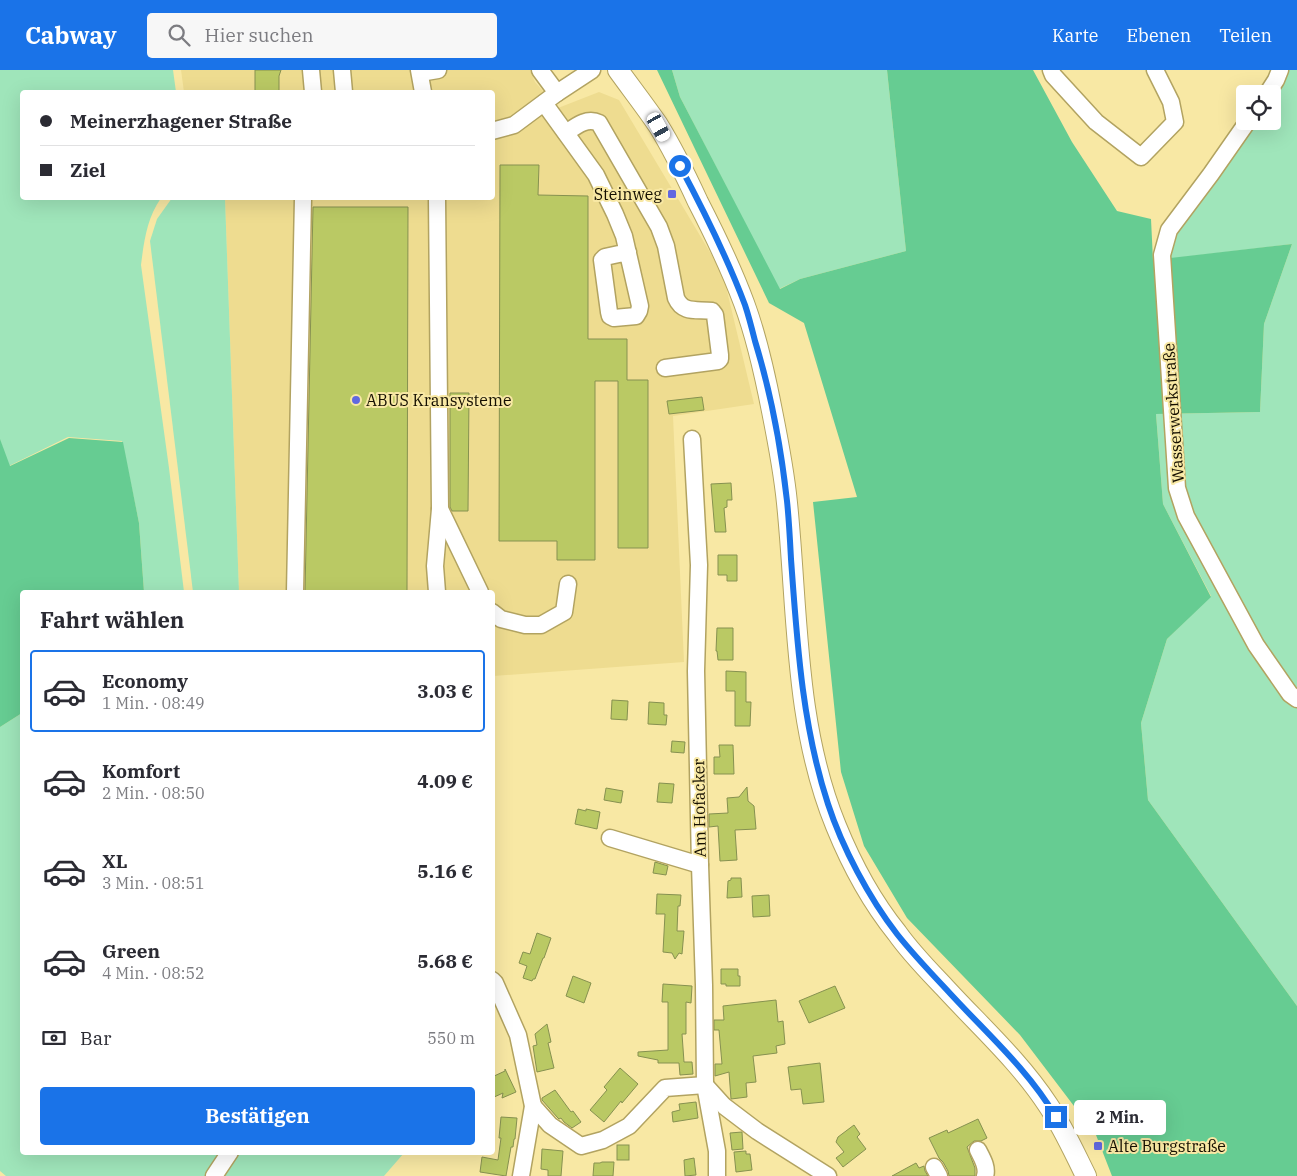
<!DOCTYPE html>
<html lang="de">
<meta charset="utf-8">
<style>
body{margin:0;font-family:"IBM Plex Serif",serif;background:#f7f7f7;color:#2b2b33;height:100vh;display:flex;flex-direction:column;font-size:19px;white-space:nowrap}
*{box-sizing:border-box;margin:0}
p{font-size:16px;color:#7c7c81}
.icon{flex:none;width:28px;height:28px;fill:none;stroke:currentColor;stroke-width:2;stroke-linecap:round;stroke-linejoin:round}
.map{position:relative;flex:1;overflow:hidden}
.side{position:absolute;left:20px;top:520px;width:475px;height:565px;display:flex;flex-direction:column;background:#fff;border-radius:5px;box-shadow:0 5px 20px #0002}
.side>*{flex:none}
.top-card{position:absolute;left:20px;top:20px;width:475px;height:110px;border-radius:5px;box-shadow:0 5px 20px #0002;display:grid;align-content:center;height:110px;padding:0 20px;background:#fff}
.fabs{position:absolute;left:1236px;top:15px;display:grid;gap:10px}
.fabs a{display:grid;place-items:center;width:45px;height:45px;border-radius:5px;background:#fff;box-shadow:0 5px 20px #0002;font-size:25px}
.end{position:absolute;width:22px;height:22px;margin:-11px;border:6px solid #1a73e8;background:#fff;box-shadow:0 0 0 2px #fff}
.from{border-radius:50%}
.bubble{position:absolute;height:35px;border-radius:5px;background:#fff;box-shadow:0 5px 20px #0002;font-size:16px;font-weight:700;line-height:35px;text-align:center}
.car{position:absolute;width:15px;height:30px;margin:-15px -8px;border-radius:6px;box-shadow:0 0 4px 1px #0007;background:linear-gradient(#fff 24%,#345 0 40%,#fff 0 76%,#345 0 86%,#fff 0)}
.top-card b{display:flex;align-items:center;gap:18px;height:48px;font-size:19px}
.top-card b+b{border-top:1px solid #e1e1e2}
.top-card i{width:12px;height:12px;background:#2b2b33}
ul{padding:0;list-style:none}
li{display:flex;align-items:center;gap:15px;height:82px;margin:0 10px 8px;padding:0 10px;border:2px solid transparent;border-radius:5px}
li div{flex:1}
li b{display:block;font-size:19px}
li em{font-style:normal;font-weight:700}
li.active{border-color:#1a73e8}
li>.icon{width:45px;height:45px;stroke-width:1.5}
h2{padding:0 20px;font-size:22px;line-height:60px}
.pay{display:flex;align-items:center;gap:12px;height:55px;padding:0 20px;font-size:19px}
.pay p{margin-inline-start:auto}
.action{display:flex;gap:10px;margin-top:auto;padding:10px 20px}
.action a{flex:1;height:58px;border-radius:5px;background:#1a73e8;color:#fff;font-size:20px;font-weight:700;line-height:58px;text-align:center}
header{display:flex;align-items:center;gap:30px;box-sizing:border-box;height:70px;padding:0 25px;background:#1a73e8;color:#fff}
header strong{font-size:24px}
nav{display:flex;gap:28px;margin-inline-start:auto;font-size:18px}
.search{width:350px;height:45px;background:#f7f7f7;display:flex;align-items:center;gap:12px;box-sizing:border-box;padding:0 18px;border-radius:5px;color:#7c7c81;font-size:19px}
.map>svg:first-child{display:block}
</style>
<header>
<strong>Cabway</strong>
<div class="search"><svg class="icon" aria-label="search" viewBox="0 0 24 24"><circle cx="10" cy="10" r="6"/><path d="M15 15l6 6"/></svg>Hier suchen</div>
<nav><a>Karte</a><a>Ebenen</a><a>Teilen</a></nav>
</header>
<div class="map">
<svg width="1297" height="1106" viewBox="0 0 1297 1106">
<rect width="100%" height="100%" fill="#f8e8a4"/>
<!-- built -->
<polygon fill="#eedc90" points="181,0 530,0 535,12 558,38 599,22 619,30 723,204 754,334 673,346 684,592 493,606 492,522 239,522 225,128 492,128 492,22 184,22"/>
<!-- green -->
<g fill="#9fe5ba">
<path d="M0 0H173L176 22H22V128H161C147 148 144 171 141 195L169 398 184 522H144L139 453 122 371 68 367 9 396 0 370Z"/>
<polygon points="672,0 887,0 906,181 800,209 779,219 680,27"/>
<polygon points="1288,0 1297,0 1297,936 1148,730 1141,653 1167,569 1211,526 1163,434 1156,344 1260,342 1264,254 1292,174 1168,189 1176,162 1187,145 1259,51 1272,51 1273,34 1277,28"/>
<polygon points="172,128 225,128 239,522 193,522 150,171 157,149"/>
<polygon points="22,643 22,1082 224,1083 208,1106 6,1106 0,1101 0,657"/>
<polygon points="235,1083 404,1083 384,1106 219,1106"/>
</g>
<!-- forest -->
<g fill="#66cc92">
<polygon points="657,0 672,0 680,27 780,219 800,209 906,181 887,0 1033,0 1072,72 1117,141 1151,149 1153,190 1292,174 1264,254 1260,342 1156,344 1163,434 1211,527 1167,569 1141,653 1148,730 1297,936 1297,1106 1112,1106 1096,1065 1020,965 907,848 864,776 841,702 813,432 857,427 804,253 769,233"/>
<polygon points="69,368 123,372 139,453 144,522 22,522 22,643 0,657 0,369 10,396"/>
</g>
<!-- building -->
<g fill="#bac964" stroke="#869150">
<polygon points="255,0 281,0 279,6 279,22 255,22"/>
<polygon points="500,95 539,95 538,125 588,126 588,269 627,269 627,310 648,310 648,478 618,478 618,311 595,311 595,490 557,490 557,471 499,471"/>
<polygon points="313,137 408,137 407,522 305,522"/>
<polygon points="450,323 469,323 468,441 452,441 450,437"/>
<polygon points="702,327 704,340 669,344 667,331"/>
<polygon points="731,413 732,430 727,430 727,437 724,438 726,462 715,462 711,414"/>
<polygon points="718,485 737,485 737,511 727,511 727,505 718,505"/>
<polygon points="717,558 733,558 733,590 718,590 717,581 716,581"/>
<polygon points="726,601 746,602 746,632 751,632 750,656 735,656 735,621 726,621"/>
<polygon points="612,630 628,631 627,650 611,649"/>
<polygon points="649,632 664,633 664,645 667,645 666,655 648,654"/>
<polygon points="672,671 685,672 684,683 671,682"/>
<polygon points="719,675 733,675 734,704 714,704 714,687 720,687"/>
<polygon points="659,713 674,714 672,733 657,732"/>
<polygon points="747,717 748,731 754,736 756,759 735,760 737,790 720,791 718,756 709,757 709,744 728,743 727,728 739,727"/>
<polygon points="606,718 623,721 621,733 604,730"/>
<polygon points="578,739 586,741 586,739 600,742 597,759 575,754"/>
<polygon points="655,792 668,796 666,805 653,803"/>
<polygon points="731,808 741,808 742,827 727,828 728,811 731,810"/>
<polygon points="657,824 681,825 680,836 678,836 677,861 684,861 682,884 679,883 675,889 672,883 663,882 665,844 656,844"/>
<polygon points="769,825 770,846 753,847 752,826"/>
<polygon points="537,863 551,868 544,888 543,888 535,909 533,909 532,911 523,908 527,896 519,893 523,882 530,884"/>
<polygon points="721,899 738,899 738,906 740,906 740,916 726,916 726,914 721,914"/>
<polygon points="573,906 591,913 584,933 566,926"/>
<polygon points="663,914 692,916 691,933 686,932 686,964 682,964 684,992 692,992 693,1004 680,1005 679,993 658,993 658,990 638,986 638,982 668,980 668,932 662,932"/>
<polygon points="835,916 845,938 809,953 799,931"/>
<polygon points="776,930 778,952 783,951 785,974 776,976 777,983 753,986 756,1012 746,1013 747,1027 731,1029 729,1002 715,1006 715,994 722,994 719,960 714,960 714,950 724,950 723,936"/>
<polygon points="547,954 551,972 548,973 554,998 537,1002 533,976 537,975 535,964"/>
<polygon points="820,993 824,1032 803,1034 801,1019 791,1020 788,997"/>
<polygon points="620,998 638,1014 622,1033 621,1031 604,1052 590,1040 607,1020 604,1017"/>
<polygon points="505,999 516,1022 502,1028 503,1023 492,1028 492,1007 505,1001"/>
<polygon points="555,1020 571,1042 573,1041 581,1052 572,1058 564,1052 561,1048 559,1049 557,1047 542,1030 542,1028"/>
<polygon points="696,1032 698,1048 673,1052 672,1042 680,1040 679,1034"/>
<polygon points="501,1047 517,1048 515,1069 514,1069 513,1077 511,1077 506,1106 480,1102 482,1087 498,1090 501,1068 499,1068"/>
<polygon points="978,1049 987,1068 981,1071 974,1071 967,1077 975,1098 975,1106 949,1106 948,1101 943,1092 939,1088 929,1068 947,1060 948,1063"/>
<polygon points="854,1055 860,1064 857,1067 866,1079 843,1097 836,1088 844,1082 836,1072 838,1067"/>
<polygon points="742,1062 743,1079 732,1080 730,1063"/>
<rect x="617" y="1075" width="12" height="15"/>
<polygon points="542,1079 563,1081 561,1106 548,1106 548,1100 541,1099"/>
<polygon points="746,1081 746,1084 750,1084 752,1100 736,1102 734,1082"/>
<polygon points="694,1088 696,1105 685,1106 684,1090"/>
<polygon points="602,1092 614,1092 613,1106 593,1106 594,1093 600,1093"/>
<polygon points="916,1093 919,1098 924,1096 925,1101 928,1106 892,1106"/>
</g>
<g fill="none" stroke-linecap="round" stroke-linejoin="round">
<defs>
<g id="minor">
<polyline points="311,0 313,22"/>
<polyline points="342,0 344,22"/>
<polyline points="419,0 423,22"/>
<polyline points="540,0 557,23 592,0"/>
<polyline points="1051,0 1053,5 1096,52 1141,87 1175,52 1171,32 1155,0"/>
<polyline points="420,3 438,0"/>
<polyline points="1267,24 1276,10 1280,0"/>
<polyline points="544,33 596,105 615,144 624,166 640,236 639,241 636,246 614,248 610,246 609,242 602,190 605,187 628,182"/>
<polyline points="1248,51 1211,104 1169,160 1162,185 1177,418 1186,446 1256,575 1290,624 1297,629"/>
<polyline points="492,61 514,55 557,23"/>
<path d="M566 63C576 56 587 47 599 53L659 157 666 176 676 228C683 244 697 239 712 241L715 245 720 285V289L718 291 665 298"/>
<polyline points="437,128 440,439 480,522"/>
<polyline points="692,369 699,495 696,601 700,795 704,915 705,1015 717,1081 717,1106"/>
<polyline points="295,522 303,128"/>
<polyline points="437,522 435,496 440,439"/>
<polyline points="492,542 501,549 525,555 541,555 564,542 568,514"/>
<polyline points="610,768 700,795"/>
<polyline points="492,910 495,913 518,965 533,1036 521,1106"/>
<polyline points="533,1036 550,1055 581,1076 603,1070 629,1056 665,1018 705,1015 724,1036 757,1061 828,1106"/>
<path d="M978 1080C982 1088 988 1097 985 1106"/>
<polyline points="934,1097 939,1106"/>
<polyline points="214,1106 230,1082"/>
</g>
<path id="major" d="M618 0C631 18 645 36 658 55 673 79 686 106 698 132 715 165 731 198 744 233 757 268 765 305 772 341 778 371 784 402 787 433 798 540 794 654 836 756 851 793 872 832 897 863 911 883 929 901 946 919 981 957 1019 991 1048 1035 1063 1057 1074 1082 1086 1106"/>
</defs>
<!-- minor casing -->
<use href="#minor" stroke="#b2a361" stroke-width="19"/>
<!-- major casing -->
<use href="#major" stroke="#b2a361" stroke-width="22"/>
<!-- minor -->
<use href="#minor" stroke="#fff" stroke-width="16"/>
<!-- major -->
<use href="#major" stroke="#fff" stroke-width="20"/>
</g>
<g fill="none" stroke-linecap="round" stroke-linejoin="round">
<!-- route -->
<path stroke="#1a73e8" stroke-width="6" d="M680 96C704 141 727 187 745 235 749 247 752 259 755 271 771 323 781 377 787 431 789 450 790 470 791 489 797 571 802 655 828 734 842 777 869 828 897 864 912 883 929 901 946 919 984 961 1027 998 1056 1047"/>
</g>
<!-- markers -->
<g fill="#6168e0" stroke="#f8e8a4" stroke-width="2">
<rect x="667" y="119" width="10" height="10" rx="2.5"/>
<circle cx="356" cy="330" r="5"/>
<rect x="1093" y="1071" width="10" height="10" rx="2.5"/>
</g>
<g text-anchor="middle" stroke-width="4" stroke-linejoin="round" paint-order="stroke">
<!-- poi labels -->
<g font-size="16" fill="#150f00" stroke="#f8e8a4" text-anchor="start">
<text x="662" y="130" text-anchor="end">Steinweg</text>
<text x="366" y="336">ABUS Kransysteme</text>
<text x="1108" y="1082">Alte Burgstraße</text>
</g>
<!-- street labels -->
<g font-size="16" fill="#150f00" stroke="#f8e8a4">
<text transform="translate(1173 343) rotate(-94)" y="6">Wasserwerkstraße</text>
<text transform="translate(699 738) rotate(-91)" y="6">Am Hofacker</text>
</g>
</g>
</svg>
<div class="fabs">
<a><svg class="icon" aria-label="locate" viewBox="0 0 24 24"><circle cx="12" cy="12" r="6"/><path d="M12 2v4M12 18v4M2 12h4M18 12h4"/></svg></a>
</div>
<i class="end from" style="left:680px;top:96px"></i>
<i class="end" style="left:1056px;top:1047px"></i>
<div class="bubble" style="left:1074px;top:1030px;width:92px">2 Min.</div>
<i class="car" style="left:659px;top:57px;rotate:151deg"></i>
<div class="top-card">
<b><i class="from"></i>Meinerzhagener Straße</b>
<b><i></i>Ziel</b>
</div>
<section class="side">
<h2>Fahrt wählen</h2>
<ul>
<li class="active"><svg class="icon" aria-label="car" viewBox="0 0 24 24"><path d="M5 17H2v-5l4-1 3-4h7l3 4 3 1v5h-3M9 17h6M6 11h13"/><circle cx="7" cy="17" r="2"/><circle cx="17" cy="17" r="2"/></svg><div><b>Economy</b><p>1 Min. · 08:49</p></div><em>3.03 €</em></li>
<li><svg class="icon" aria-label="car" viewBox="0 0 24 24"><path d="M5 17H2v-5l4-1 3-4h7l3 4 3 1v5h-3M9 17h6M6 11h13"/><circle cx="7" cy="17" r="2"/><circle cx="17" cy="17" r="2"/></svg><div><b>Komfort</b><p>2 Min. · 08:50</p></div><em>4.09 €</em></li>
<li><svg class="icon" aria-label="car" viewBox="0 0 24 24"><path d="M5 17H2v-5l4-1 3-4h7l3 4 3 1v5h-3M9 17h6M6 11h13"/><circle cx="7" cy="17" r="2"/><circle cx="17" cy="17" r="2"/></svg><div><b>XL</b><p>3 Min. · 08:51</p></div><em>5.16 €</em></li>
<li><svg class="icon" aria-label="car" viewBox="0 0 24 24"><path d="M5 17H2v-5l4-1 3-4h7l3 4 3 1v5h-3M9 17h6M6 11h13"/><circle cx="7" cy="17" r="2"/><circle cx="17" cy="17" r="2"/></svg><div><b>Green</b><p>4 Min. · 08:52</p></div><em>5.68 €</em></li>
</ul>
<div class="pay"><svg class="icon" aria-label="cash" viewBox="0 0 24 24"><path d="M3 7h18v10H3z"/><circle cx="12" cy="12" r="2"/></svg>Bar<p>550 m</p></div>
<div class="action"><a>Bestätigen</a></div>
</section>
</div>
